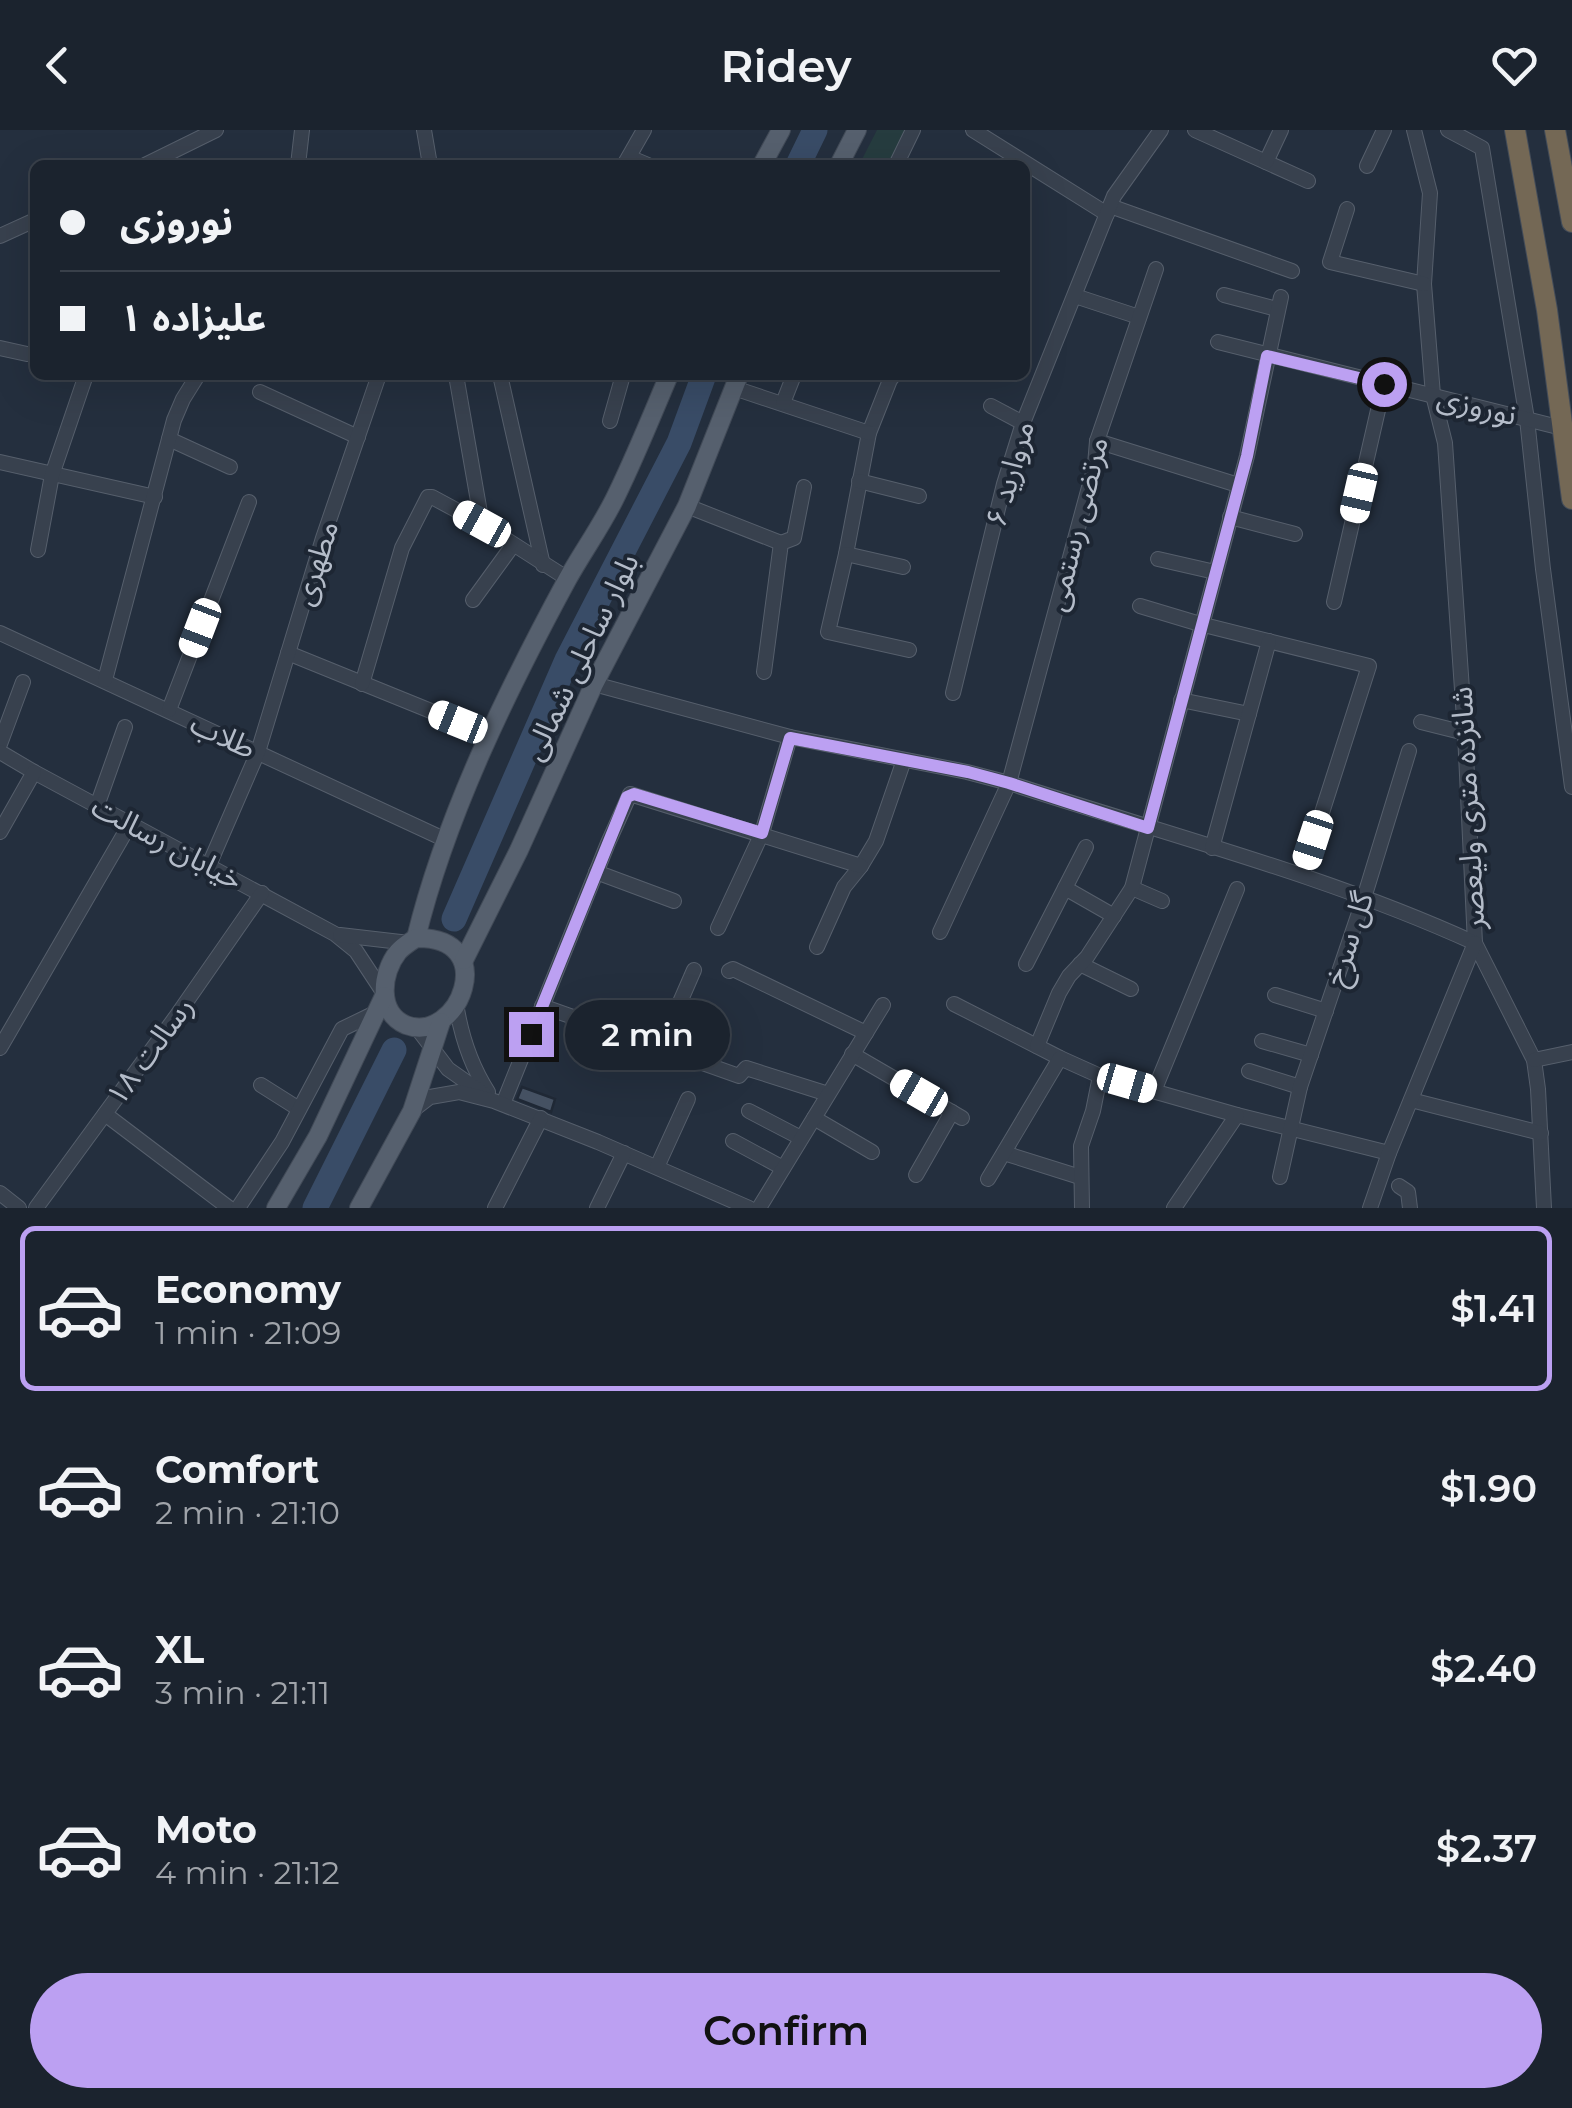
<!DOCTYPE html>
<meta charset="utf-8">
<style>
body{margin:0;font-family:Montserrat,"Noto Sans Arabic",sans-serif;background:#242b36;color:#f1f3f6;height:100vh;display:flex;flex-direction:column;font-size:38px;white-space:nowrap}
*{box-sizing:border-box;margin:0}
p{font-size:32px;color:#a0a4aa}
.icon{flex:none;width:55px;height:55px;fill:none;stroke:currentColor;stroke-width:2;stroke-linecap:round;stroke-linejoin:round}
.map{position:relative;height:1078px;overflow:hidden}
.sheet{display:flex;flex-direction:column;background:#1b232e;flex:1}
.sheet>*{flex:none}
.hud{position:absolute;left:30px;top:30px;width:1000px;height:220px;border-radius:15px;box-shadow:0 10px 40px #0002,0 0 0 2px #39404a;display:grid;align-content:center;height:220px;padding:0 30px;background:#1b232e}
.end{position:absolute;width:45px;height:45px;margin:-22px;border:12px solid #bca0f2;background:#111;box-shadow:0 0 0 5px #111}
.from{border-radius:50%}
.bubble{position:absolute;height:70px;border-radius:35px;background:#1b232e;box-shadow:0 10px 40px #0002,0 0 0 2px #39404a;font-size:32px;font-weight:600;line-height:70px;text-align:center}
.car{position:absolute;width:30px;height:60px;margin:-30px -15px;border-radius:12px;box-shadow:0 0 8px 2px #0007;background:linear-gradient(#fff 24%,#345 0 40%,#fff 0 76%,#345 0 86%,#fff 0)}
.hud b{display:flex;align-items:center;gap:35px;height:95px;font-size:38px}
.hud b+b{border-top:2px solid #39404a}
.hud i{width:25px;height:25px;background:#f1f3f6}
ul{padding:18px 0 0;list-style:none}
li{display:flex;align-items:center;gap:30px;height:165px;margin:0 20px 15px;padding:0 10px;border:5px solid transparent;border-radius:15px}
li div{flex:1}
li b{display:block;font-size:38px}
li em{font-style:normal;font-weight:600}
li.current{border-color:#bca0f2}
li>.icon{width:90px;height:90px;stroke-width:1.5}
.button{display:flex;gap:20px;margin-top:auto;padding:20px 30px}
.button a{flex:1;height:115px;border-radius:60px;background:#bca0f2;color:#111;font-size:40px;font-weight:600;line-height:115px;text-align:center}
header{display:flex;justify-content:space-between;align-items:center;height:130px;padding:0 30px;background:#1b232e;font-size:45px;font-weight:600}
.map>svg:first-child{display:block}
</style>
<header><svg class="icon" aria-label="back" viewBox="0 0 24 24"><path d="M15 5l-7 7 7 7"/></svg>Ridey<svg class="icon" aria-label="heart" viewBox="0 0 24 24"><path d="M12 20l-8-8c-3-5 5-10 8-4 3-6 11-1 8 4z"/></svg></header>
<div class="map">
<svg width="1572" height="1078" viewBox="0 0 1572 1078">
<rect width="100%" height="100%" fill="#242f3e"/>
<!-- green -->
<polygon fill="#263c3f" points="877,0 907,0 890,35 859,35"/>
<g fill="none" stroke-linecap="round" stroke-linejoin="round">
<!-- river -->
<g stroke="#394c67" stroke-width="25">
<polyline points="798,35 815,0"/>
<polyline points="454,789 567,530 679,313 704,245"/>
<polyline points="315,1078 394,920"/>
</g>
</g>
<!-- building -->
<polygon fill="#455162" stroke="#1f2835" stroke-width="2.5" points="522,957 555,969 551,982 517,969"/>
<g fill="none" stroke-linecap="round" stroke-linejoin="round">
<defs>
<g id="minor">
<polyline points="424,0 430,35"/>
<polyline points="973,0 1107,84"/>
<polyline points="1195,0 1308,51"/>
<polyline points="1414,0 1430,63 1424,154 1433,265 1445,313 1465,603 1475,813 1534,930 1538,959 1544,1078"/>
<polyline points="1448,0 1482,18 1527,289 1543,439 1572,657"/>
<polyline points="629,27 648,35"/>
<polyline points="1266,32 1281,0"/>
<polyline points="145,35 216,0"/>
<polyline points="298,35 302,0"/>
<polyline points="624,35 644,0"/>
<polyline points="896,35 913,0"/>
<polyline points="1367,36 1384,0"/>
<polyline points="1110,76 1292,141"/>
<polyline points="1347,79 1330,132 1424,154"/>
<polyline points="0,106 35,90"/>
<polyline points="1224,165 1277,179"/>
<polyline points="1075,166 1139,187"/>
<polyline points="1218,212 1562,298"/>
<polyline points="0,218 27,224"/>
<polyline points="456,245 482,394"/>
<polyline points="500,245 543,435"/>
<polyline points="894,245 890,250 869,303 846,424 828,502 909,520"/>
<polyline points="734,258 869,303"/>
<polyline points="260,262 358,307"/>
<polyline points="783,273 794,245"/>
<polyline points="991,276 1023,293"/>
<polyline points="610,291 623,245"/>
<polyline points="169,309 230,337"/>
<polyline points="1097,311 1238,355"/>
<polyline points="0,332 155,367"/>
<polyline points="859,351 919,366"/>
<polyline points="687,376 781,413"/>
<polyline points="1230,387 1295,404"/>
<polyline points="38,420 52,345 86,245"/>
<polyline points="846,424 903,437"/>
<polyline points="1158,429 1215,442"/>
<polyline points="473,470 513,415"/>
<polyline points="1334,472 1384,254"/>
<polyline points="1140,476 1200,494 1369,536 1302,745"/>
<polyline points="0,503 446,710"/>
<polyline points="288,523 490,605"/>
<polyline points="764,542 781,413 794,408 804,357"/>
<polyline points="105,550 174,290 183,269 198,245"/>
<polyline points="362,554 402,418 428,367 432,367 482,394 568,449"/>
<path d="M594 554 790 607 967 642 1009 653C1165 704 1326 745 1475 813"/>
<polyline points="953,563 1004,354 1023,293 1114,66 1161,0"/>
<polyline points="1181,570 1249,584"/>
<polyline points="169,580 249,372"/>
<polyline points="1421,592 1465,603"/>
<polyline points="0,614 23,552"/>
<polyline points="0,622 34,642 335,804 356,821 383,862"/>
<polyline points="97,676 125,597"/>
<polyline points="0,702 34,642"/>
<polyline points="1212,718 1269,511"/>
<polyline points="209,735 258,622 323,408 379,245"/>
<polyline points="596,742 674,771"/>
<polyline points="1065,758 1114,786"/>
<polyline points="1132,758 1162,771"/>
<polyline points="718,798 762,703 790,607"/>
<polyline points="940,802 1009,653 1095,335 1097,311 1156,139"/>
<polyline points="340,805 409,813"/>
<polyline points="817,817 844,757 861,736 876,711 904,630"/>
<polyline points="1026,834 1086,717"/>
<polyline points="1080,834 1131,859"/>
<polyline points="729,841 733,839 866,903"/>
<polyline points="1275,865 1326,881"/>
<path d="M456 873C461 906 470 934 488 962"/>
<polyline points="954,874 1060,928 1100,946 1237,985 1389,1023"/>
<polyline points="542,876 739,946 746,938 828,964"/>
<polyline points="417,898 448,939 485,965"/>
<polyline points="1262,911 1311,925"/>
<polyline points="1037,916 1059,863 1069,846 1087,827 1132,758 1247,326 1281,167"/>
<polyline points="0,918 130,694"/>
<polyline points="660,918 694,840"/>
<polyline points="852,924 962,988"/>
<polyline points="1534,930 1572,922"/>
<polyline points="1249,941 1300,957"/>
<polyline points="261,955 299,979"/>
<polyline points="1154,961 1237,759"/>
<polyline points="1411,970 1541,1003"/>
<polyline points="503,974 608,713 630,664 861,736"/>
<polyline points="413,980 430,967 459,962 494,971 598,1012 749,1078"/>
<polyline points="749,981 801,1008"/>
<polyline points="105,984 229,1078"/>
<polyline points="814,988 872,1022"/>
<polyline points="733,1011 783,1038"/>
<polyline points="1004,1023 1080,1047"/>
<polyline points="657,1037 688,969"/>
<polyline points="916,1045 952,982"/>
<polyline points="1280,1047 1300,957 1364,768 1409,621"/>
<polyline points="988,1049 1060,928"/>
<polyline points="1399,1056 1408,1062 1410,1078"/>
<polyline points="0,1063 19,1078"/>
<polyline points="36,1078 175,888 262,763"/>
<polyline points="238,1078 282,1012 342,899 375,883"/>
<polyline points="495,1078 541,988"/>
<polyline points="597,1078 624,1023"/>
<polyline points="759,1078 883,875"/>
<polyline points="1082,1078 1081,1016 1093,981 1100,946"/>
<polyline points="1174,1078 1237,985"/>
<polyline points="1370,1078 1389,1023 1475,813"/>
</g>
<g id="major">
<polyline points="762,35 781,0"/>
<polyline points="839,35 857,0"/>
<path d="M416 808C446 685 507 561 567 450 583 421 603 394 617 364 636 325 652 285 669 245"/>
<path d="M416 808C502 806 459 915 406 895 377 883 381 843 398 822 402 817 410 812 416 808Z"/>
<polyline points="464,830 519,720 594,554 687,376 739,245"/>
<polyline points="276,1078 318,1006 384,866"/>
<polyline points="359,1078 412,981 441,892"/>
</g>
<g id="highway">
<polyline points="1515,0 1547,180 1572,369"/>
<polyline points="1555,0 1572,92"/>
</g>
</defs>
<!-- minor casing -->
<use href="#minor" stroke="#565f6c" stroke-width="16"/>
<!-- major casing -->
<use href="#major" stroke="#414a57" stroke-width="20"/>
<!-- highway casing -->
<use href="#highway" stroke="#434c59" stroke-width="22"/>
<!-- minor -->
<use href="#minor" stroke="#38414e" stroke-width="14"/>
<!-- major -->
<use href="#major" stroke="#56606e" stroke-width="18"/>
<!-- highway -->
<use href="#highway" stroke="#746855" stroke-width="20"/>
</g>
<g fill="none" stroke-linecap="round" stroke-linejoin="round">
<!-- route -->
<polyline stroke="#bca0f2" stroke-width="12" points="531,904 627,667 634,664 762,703 790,608 968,642 1009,653 1148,698 1247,326 1267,226 1384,254"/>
</g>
<g text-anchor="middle" stroke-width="8" stroke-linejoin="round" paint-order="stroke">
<!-- street labels -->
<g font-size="30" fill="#b4bcc9" stroke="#1d2633">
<text transform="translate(1477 276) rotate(14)" y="10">نوروزی</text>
<text transform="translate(1010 344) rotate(-74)" y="10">مروارید ۶</text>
<text transform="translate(1077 394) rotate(-76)" y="10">مرتضی رستمی</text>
<text transform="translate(316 433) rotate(-72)" y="10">مطهری</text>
<text transform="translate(581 527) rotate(-64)" y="10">بلوار ساحلی شمالی</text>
<text transform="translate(223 606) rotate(25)" y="10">طلاب</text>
<text transform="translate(1468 678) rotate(-93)" y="10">شانزده متری ولیعصر</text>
<text transform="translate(167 713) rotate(28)" y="10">خیابان رسالت</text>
<text transform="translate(1349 809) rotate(-72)" y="10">گل سرخ</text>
<text transform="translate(150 921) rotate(-54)" y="10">رسالت ۱۸</text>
</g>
</g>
</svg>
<i class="end from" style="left:1384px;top:254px"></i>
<i class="end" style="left:531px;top:904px"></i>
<div class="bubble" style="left:565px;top:870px;width:165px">2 min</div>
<i class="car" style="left:1359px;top:363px;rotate:193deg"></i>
<i class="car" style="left:482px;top:394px;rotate:299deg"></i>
<i class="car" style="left:200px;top:498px;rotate:201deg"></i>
<i class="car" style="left:458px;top:592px;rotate:292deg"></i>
<i class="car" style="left:1313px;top:710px;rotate:198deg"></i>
<i class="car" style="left:1127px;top:953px;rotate:106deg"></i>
<i class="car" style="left:919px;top:963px;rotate:300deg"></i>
<div class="hud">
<b><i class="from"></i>نوروزی</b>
<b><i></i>علیزاده ۱</b>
</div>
</div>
<section class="sheet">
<ul>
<li class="current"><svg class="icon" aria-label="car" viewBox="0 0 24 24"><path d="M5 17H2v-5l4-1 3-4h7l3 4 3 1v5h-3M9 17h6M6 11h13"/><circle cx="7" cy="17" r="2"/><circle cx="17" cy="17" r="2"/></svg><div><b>Economy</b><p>1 min · 21:09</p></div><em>$1.41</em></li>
<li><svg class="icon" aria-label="car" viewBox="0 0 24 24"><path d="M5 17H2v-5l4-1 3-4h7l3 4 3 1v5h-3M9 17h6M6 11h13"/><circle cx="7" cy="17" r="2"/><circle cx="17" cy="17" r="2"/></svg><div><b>Comfort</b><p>2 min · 21:10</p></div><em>$1.90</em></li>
<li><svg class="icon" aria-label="car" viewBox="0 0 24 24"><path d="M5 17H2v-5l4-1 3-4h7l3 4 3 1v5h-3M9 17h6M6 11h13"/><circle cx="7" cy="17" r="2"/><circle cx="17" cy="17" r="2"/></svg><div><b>XL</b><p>3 min · 21:11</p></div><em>$2.40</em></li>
<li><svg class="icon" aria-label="car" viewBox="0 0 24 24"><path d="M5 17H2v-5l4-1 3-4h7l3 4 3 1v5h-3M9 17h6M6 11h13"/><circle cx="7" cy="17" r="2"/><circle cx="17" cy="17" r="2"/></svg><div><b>Moto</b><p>4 min · 21:12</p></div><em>$2.37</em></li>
</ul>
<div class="button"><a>Confirm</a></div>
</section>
